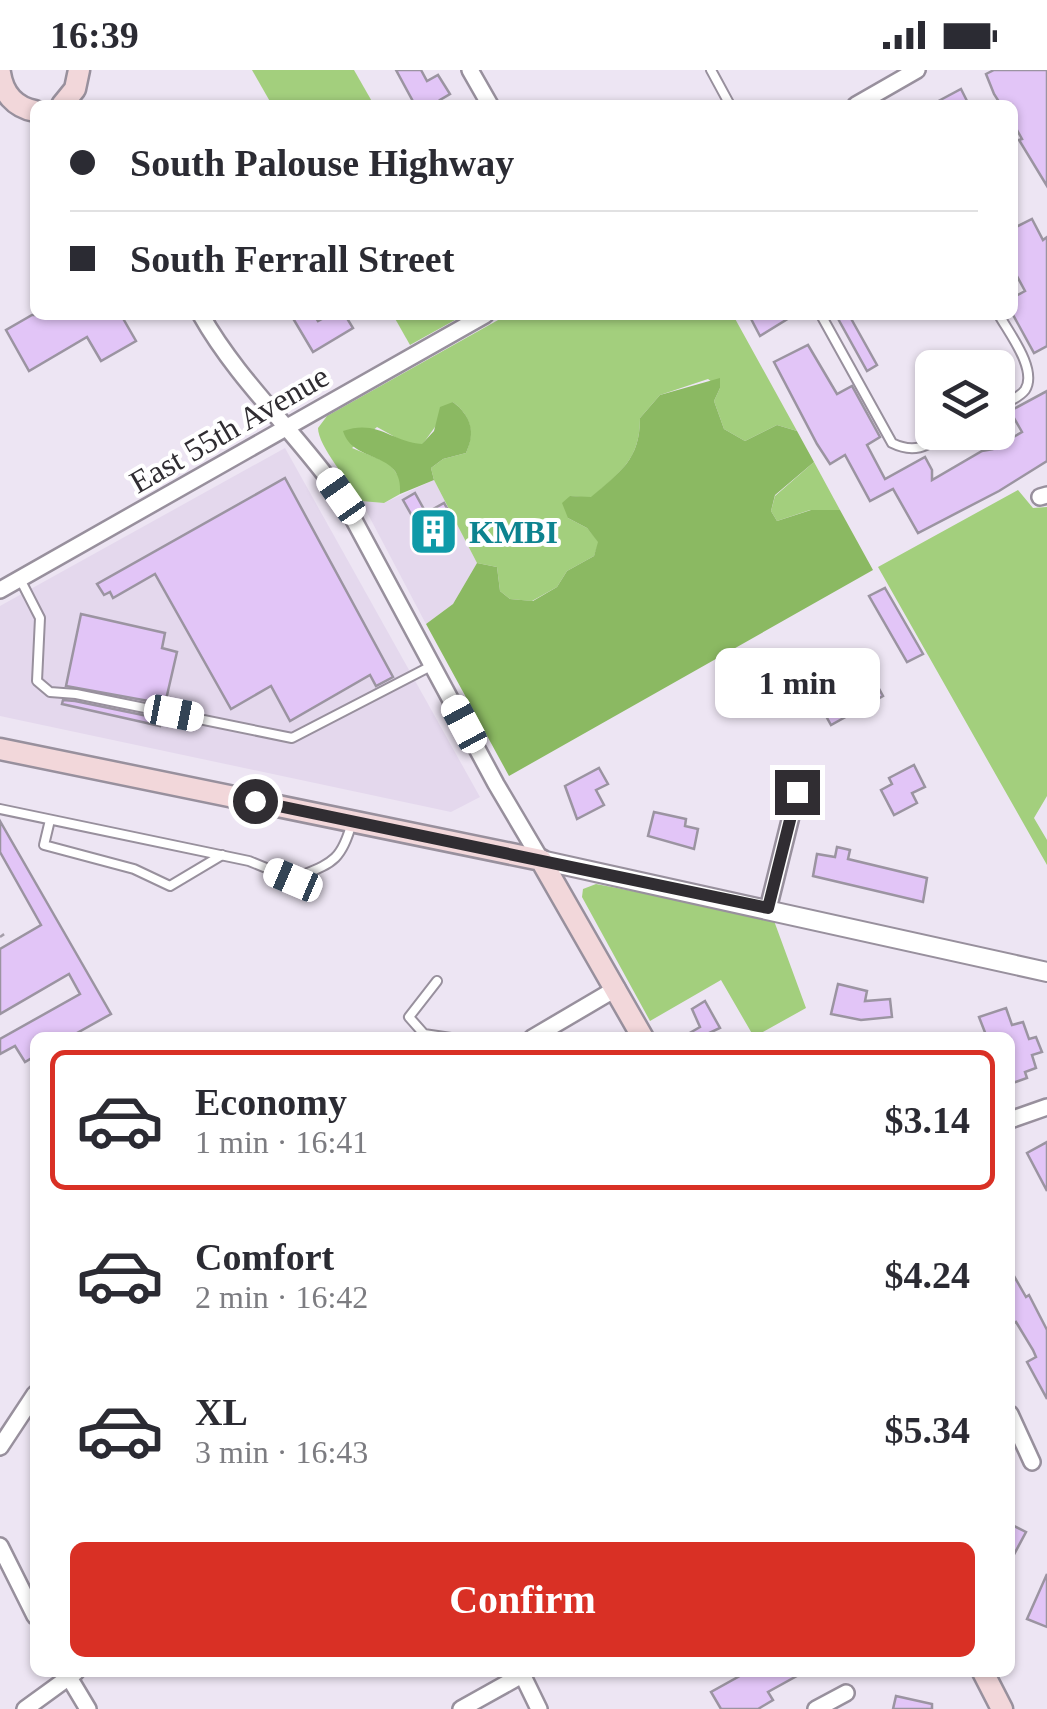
<!DOCTYPE html>
<meta charset="utf-8">
<style>
body{margin:0;font-family:Georgia,serif;background:#f2f2f3;color:#2b2b33;height:100vh;display:flex;flex-direction:column;font-size:38px;white-space:nowrap}
*{box-sizing:border-box;margin:0}
p{font-size:32px;color:#7c7c81}
.icon{flex:none;width:55px;height:55px;fill:none;stroke:currentColor;stroke-width:2;stroke-linecap:round;stroke-linejoin:round}
.map{position:relative;flex:1;overflow:hidden}
.sheet{position:absolute;left:30px;top:962px;width:985px;height:645px;display:flex;flex-direction:column;background:#fff;border-radius:15px;box-shadow:0 2px 8px #0004}
.sheet>*{flex:none}
.hud{position:absolute;left:30px;top:30px;width:988px;height:220px;border-radius:15px;box-shadow:0 2px 8px #0004;display:grid;align-content:center;height:220px;padding:0 40px;background:#fff}
.fabs{position:absolute;left:915px;top:280px;display:grid;gap:20px}
.fabs a{display:grid;place-items:center;width:100px;height:100px;border-radius:15px;background:#fff;box-shadow:0 2px 8px #0004;font-size:50px}
.end{position:absolute;width:45px;height:45px;margin:-22px;border:12px solid #302d32;background:#fff;box-shadow:0 0 0 5px #fff}
.from{border-radius:50%}
.bubble{position:absolute;height:70px;border-radius:15px;background:#fff;box-shadow:0 2px 8px #0004;font-size:32px;font-weight:600;line-height:70px;text-align:center}
.car{position:absolute;width:30px;height:60px;margin:-30px -15px;border-radius:12px;box-shadow:0 0 8px 2px #0007;background:linear-gradient(#fff 24%,#345 0 40%,#fff 0 76%,#345 0 86%,#fff 0)}
.hud b{display:flex;align-items:center;gap:35px;height:95px;font-size:38px}
.hud b+b{border-top:2px solid #e1e1e2}
.hud i{width:25px;height:25px;background:#2b2b33}
ul{padding:18px 0 0;list-style:none}
li{display:flex;align-items:center;gap:30px;height:140px;margin:0 20px 15px;padding:0 20px;border:5px solid transparent;border-radius:15px}
li div{flex:1}
li b{display:block;font-size:38px}
li em{font-style:normal;font-weight:600}
li.on{border-color:#d93025}
li>.icon{width:90px;height:90px;stroke-width:1.5}
.button{display:flex;gap:20px;margin-top:auto;padding:20px 40px}
.button a{flex:1;height:115px;border-radius:15px;background:#d93025;color:#fff;font-size:40px;font-weight:600;line-height:115px;text-align:center}
.status{display:flex;justify-content:space-between;align-items:center;height:70px;padding:0 50px;background:#fff;direction:ltr}
.status svg{height:28px;fill:currentColor}
.map>svg:first-child{display:block}
</style>
<div class="status"><b>16:39</b><svg viewBox="0 0 49 12"><path d="M0 12V9h3v3zM5 12V6h3v6zM10 12V3h3v9zM15 12V0h3v12zM26 1h20v11H26zM47 4h2v5h-2z"/></svg></div>
<div class="map">
<svg width="1047" height="1639" viewBox="0 0 1047 1639">
<rect width="100%" height="100%" fill="#ede5f3"/>
<!-- built -->
<g fill="#e4d8ed">
<polygon points="285,378 480,727 451,742 0,646 0,536"/>
<polygon points="434,410 477,493 453,534 426,554 361,431 384,433"/>
</g>
<!-- green -->
<g fill="#a3cf7d">
<polygon points="252,0 354,0 374,35 272,35"/>
<polygon points="393,245 464,245 410,275"/>
<path d="M507 245H733L797 361 777 355 745 371 724 359 714 331 720 318 708 309 660 325 640 348C640 390 620 402 591 428L570 426 568 448 587 458 599 472 594 486 567 501 557 517 532 531 510 529 500 521 497 497 477 493 434 410 431 398 443 389 466 383C475 362 471 346 453 332L422 375 404 372 377 357 352 378 389 393 402 411 400 424 384 433 361 431C350 413 318 376 318 358L327 346Z"/>
<polygon points="814,392 840,440 810,440 777,451 771,441 775,426"/>
<polygon points="1018,420 1033,438 1047,437 1047,726 1034,748 1047,770 1047,795 878,497"/>
<polygon points="596,814 773,848 806,938 754,967 721,910 650,951 582,827 583,819"/>
</g>
<!-- forest -->
<g fill="#8bb962">
<path d="M720 308V318L714 331 724 359 745 371 777 355 797 361 814 392 775 425 771 441 777 451 811 440H840L873 500 509 706 426 554 453 534 477 493 497 497 500 521 510 529 533 531 557 517 567 501 594 486 598 472 587 458 568 448 562 433 570 426 591 427C620 402 640 390 640 348L660 325Z"/>
<path d="M453 332C471 346 476 362 466 383L443 389 431 398 434 410 400 424C404 379 353 395 343 361 377 349 390 371 422 374L434 361 440 337Z"/>
</g>
<!-- building -->
<g fill="#e2c5f7" stroke="#9b94a1" stroke-width="2.5">
<polygon points="396,0 421,0 427,11 438,5 450,24 440,30 443,35 415,35"/>
<polygon points="994,0 1047,0 1047,116 1019,70 1022,69 1012,51 1012,35 1001,35 994,24 986,4"/>
<polygon points="961,19 969,35 931,35"/>
<polygon points="1032,149 1043,170 1047,167 1047,276 1034,283 1012,243 1012,228 1025,221 1012,197 1012,159"/>
<polygon points="32,245 121,245 136,271 101,291 87,267 29,301 6,260"/>
<polygon points="291,245 314,245 318,251 329,245 345,245 353,258 313,282"/>
<polygon points="749,245 794,245 760,266"/>
<polygon points="836,245 849,245 877,295 867,301"/>
<polygon points="808,275 837,324 852,316 880,367 867,375 885,409 925,387 932,400 932,410 982,381 993,379 1022,362 1010,341 1047,321 1047,391 999,421 918,463 893,419 870,431 845,385 830,394 817,374 774,292"/>
<polygon points="285,408 393,607 376,616 370,605 290,651 271,616 231,639 155,504 113,528 110,522 104,525 97,514"/>
<polygon points="415,423 426,443 444,433 452,447 442,452 453,471 433,483 403,430"/>
<polygon points="885,518 923,584 907,592 869,526"/>
<polygon points="81,544 165,563 162,578 177,582 165,634 66,616"/>
<polygon points="832,582 846,608 855,603 860,613 872,606 883,626 831,655 821,637 829,632 813,602 817,600 813,593"/>
<polygon points="63,630 75,631 162,649 160,656 62,634"/>
<polygon points="914,695 925,717 912,723 917,733 894,745 881,720 892,714 889,708"/>
<polygon points="599,698 608,714 596,720 604,735 577,749 565,716"/>
<polygon points="654,742 686,749 685,756 698,759 694,779 648,766"/>
<polygon points="0,751 111,944 68,968 35,968 35,986 25,992 15,976 0,984 0,969 80,924 69,904 0,944 0,879 41,855 0,782"/>
<polygon points="837,777 850,780 848,789 927,808 923,832 813,806 817,784 835,787"/>
<polygon points="838,914 867,921 865,931 890,929 892,947 861,950 831,944"/>
<polygon points="705,931 720,958 709,963 712,968 681,968 700,957 692,939"/>
<polygon points="1006,938 1012,955 1023,952 1029,969 1036,967 1042,982 1032,985 1036,998 1025,1002 1027,1008 1010,1014 1010,968 983,968 986,965 979,947"/>
<polygon points="1047,1072 1047,1121 1027,1083"/>
<polygon points="1010,1199 1026,1227 1029,1225 1047,1260 1047,1329 1027,1292 1036,1287 1033,1280 1016,1252 1010,1255"/>
<polygon points="1010,1454 1026,1462 1010,1492"/>
<polygon points="1047,1504 1047,1557 1027,1549"/>
<polygon points="747,1602 804,1602 768,1622 773,1630 758,1639 721,1639 711,1622"/>
<polygon points="896,1626 932,1634 932,1639 893,1639"/>
</g>
<g fill="none" stroke-linecap="round" stroke-linejoin="round">
<defs>
<g id="service">
<polyline points="711,0 730,35"/>
<path d="M821 245 892 373C916 385 930 374 952 362"/>
<path d="M998 337C1007 332 1019 328 1025 320 1038 300 1009 263 999 245"/>
<polyline points="20,509 40,548 37,611 50,622 76,624 292,668 433,595"/>
<path d="M0 739 249 791 293 809C331 793 341 793 352 752"/>
<polyline points="50,750 44,775 134,799 170,816 222,785"/>
<polyline points="437,911 409,947 424,964 451,968"/>
</g>
<g id="minor">
<polyline points="470,0 490,35"/>
<polyline points="856,35 917,0"/>
<path d="M201 245C239 312 297 363 341 426L496 714 541 790"/>
<polyline points="1040,427 1047,425"/>
<polyline points="0,520 485,245"/>
<polyline points="768,839 797,722"/>
<polyline points="532,968 617,918"/>
<polyline points="1010,1050 1047,1037"/>
<polyline points="1010,1344 1032,1392"/>
<polyline points="0,1377 35,1324"/>
<polyline points="0,1476 35,1546"/>
<polyline points="521,1602 539,1639"/>
<polyline points="67,1604 88,1639"/>
<polyline points="25,1639 76,1602"/>
<polyline points="461,1639 522,1605"/>
<polyline points="816,1639 846,1623"/>
</g>
<polyline id="tertiary" points="541,790 1047,902"/>
<g id="secondary">
<path d="M0 3C3 23 14 37 35 41"/>
<polyline points="62,35 75,19 79,0"/>
<polyline points="0,679 541,790 643,968"/>
<polyline points="983,1602 1002,1639"/>
</g>
</defs>
<!-- service casing -->
<use href="#service" stroke="#98909d" stroke-width="12"/>
<!-- minor casing -->
<use href="#minor" stroke="#98909d" stroke-width="20"/>
<!-- tertiary casing -->
<use href="#tertiary" stroke="#98909d" stroke-width="22"/>
<!-- secondary casing -->
<use href="#secondary" stroke="#98909d" stroke-width="25"/>
<!-- path -->
<polyline stroke="#a59ea9" stroke-width="2.5" stroke-dasharray="5 8" stroke-linecap="butt" points="0,867 10,860"/>
<!-- service -->
<use href="#service" stroke="#fff" stroke-width="8"/>
<!-- minor -->
<use href="#minor" stroke="#fff" stroke-width="15"/>
<!-- tertiary -->
<use href="#tertiary" stroke="#fff" stroke-width="18"/>
<!-- secondary -->
<use href="#secondary" stroke="#f2d7da" stroke-width="20"/>
</g>
<g fill="none" stroke-linecap="round" stroke-linejoin="round">
<!-- route -->
<polyline stroke="#302d32" stroke-width="12" points="255,731 768,838 797,722"/>
</g>
<!-- icons -->
<defs>
<symbol id="building-square" viewBox="-11 -11 22 22"><rect x="-9" y="-9" width="18" height="18" rx="4" fill="#0f9aa8" stroke="#fff"/><path d="M-4-6H4V6H1V3H-1V6H-4ZM-2.5-4.3h1.7v1.8h-1.7ZM.8-4.3h1.7v1.8H.8ZM-2.5-1h1.7V.8h-1.7ZM.8-1h1.7V.8H.8Z" fill="#fff"/></symbol>
</defs>
<g fill-rule="evenodd">
<use href="#building-square" x="406" y="434" width="55" height="55"/>
</g>
<g text-anchor="middle" stroke-width="8" stroke-linejoin="round" paint-order="stroke">
<!-- street labels -->
<g font-size="32" fill="#302d32" stroke="#fff">
<text transform="translate(229 359) rotate(-30)" y="11">East 55th Avenue</text>
</g>
<!-- culture labels -->
<g font-size="32" font-weight="bold" fill="#0d838f" stroke="#fff" text-anchor="start">
<text x="469" y="473">KMBI</text>
</g>
</g>
</svg>
<div class="fabs">
<a><svg class="icon" aria-label="layers" viewBox="0 0 24 24"><path d="M12 4l9 5-9 5-9-5zM3 14l9 5 9-5"/></svg></a>
</div>
<i class="end from" style="left:255px;top:731px"></i>
<i class="end" style="left:797px;top:722px"></i>
<div class="bubble" style="left:715px;top:578px;width:165px">1 min</div>
<i class="car" style="left:341px;top:426px;rotate:325deg"></i>
<i class="car" style="left:174px;top:643px;rotate:101deg"></i>
<i class="car" style="left:464px;top:654px;rotate:332deg"></i>
<i class="car" style="left:293px;top:810px;rotate:293deg"></i>
<div class="hud">
<b><i class="from"></i>South Palouse Highway</b>
<b><i></i>South Ferrall Street</b>
</div>
<section class="sheet">
<ul>
<li class="on"><svg class="icon" aria-label="car" viewBox="0 0 24 24"><path d="M5 17H2v-5l4-1 3-4h7l3 4 3 1v5h-3M9 17h6M6 11h13"/><circle cx="7" cy="17" r="2"/><circle cx="17" cy="17" r="2"/></svg><div><b>Economy</b><p>1 min · 16:41</p></div><em>$3.14</em></li>
<li><svg class="icon" aria-label="car" viewBox="0 0 24 24"><path d="M5 17H2v-5l4-1 3-4h7l3 4 3 1v5h-3M9 17h6M6 11h13"/><circle cx="7" cy="17" r="2"/><circle cx="17" cy="17" r="2"/></svg><div><b>Comfort</b><p>2 min · 16:42</p></div><em>$4.24</em></li>
<li><svg class="icon" aria-label="car" viewBox="0 0 24 24"><path d="M5 17H2v-5l4-1 3-4h7l3 4 3 1v5h-3M9 17h6M6 11h13"/><circle cx="7" cy="17" r="2"/><circle cx="17" cy="17" r="2"/></svg><div><b>XL</b><p>3 min · 16:43</p></div><em>$5.34</em></li>
</ul>
<div class="button"><a>Confirm</a></div>
</section>
</div>
